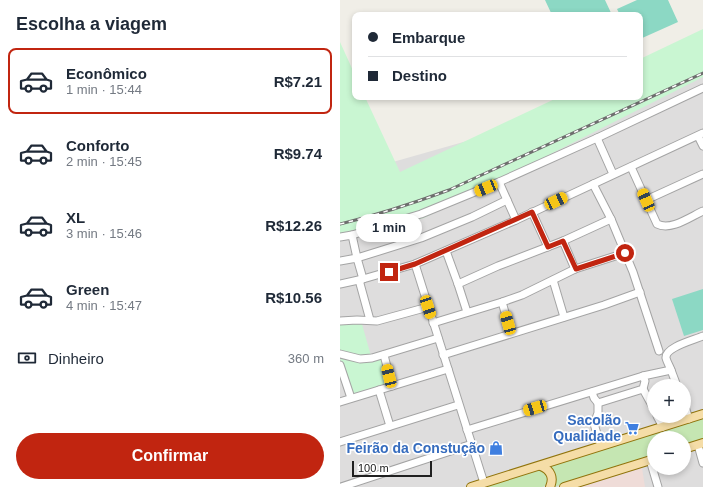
<!DOCTYPE html>
<html lang="pt">
<meta charset="utf-8">
<style>
body{margin:0;font-family:Helvetica,sans-serif;background:#f2f2f3;color:#1f2937;height:100vh;display:flex;flex-direction:column;font-size:15px;white-space:nowrap}
*{box-sizing:border-box;margin:0}
p{font-size:13px;color:#747a83}
.icon{flex:none;width:22px;height:22px;fill:none;stroke:currentColor;stroke-width:2;stroke-linecap:round;stroke-linejoin:round}
.map{position:relative;flex:1;overflow:hidden}
.side{display:flex;flex-direction:column;background:#fff;width:340px}
.side>*{flex:none}
.banner{position:absolute;left:12px;top:12px;width:291px;height:88px;border-radius:8px;box-shadow:0 2px 6px #0003;display:grid;align-content:center;height:88px;padding:0 16px;background:#fff}
.tools{position:absolute;left:307px;top:379px;display:grid;gap:8px}
.tools a{display:grid;place-items:center;width:44px;height:44px;border-radius:50%;background:#fff;box-shadow:0 2px 6px #0003;font-size:20px}
.scale{position:absolute;left:12px;bottom:10px;width:80px;box-sizing:border-box;padding-left:4px;border:2px solid #202020;border-top:0;font-size:11px;line-height:14px;white-space:nowrap;color:#202020;-webkit-text-stroke:3px #fff;paint-order:stroke}
.end{position:absolute;width:18px;height:18px;margin:-9px;border:5px solid #c12510;background:#fff;box-shadow:0 0 0 2px #fff}
.from{border-radius:50%}
.bubble{position:absolute;height:28px;border-radius:14px;background:#fff;box-shadow:0 2px 6px #0003;font-size:13px;font-weight:800;line-height:28px;text-align:center}
.car{position:absolute;width:12px;height:24px;margin:-12px -6px;border-radius:5px;box-shadow:0 0 3px 1px #0007;background:linear-gradient(#f5c518 24%,#345 0 40%,#f5c518 0 76%,#345 0 86%,#f5c518 0)}
.banner b{display:flex;align-items:center;gap:14px;height:38px;font-size:15px}
.banner b+b{border-top:1px solid #e0e1e3}
.banner i{width:10px;height:10px;background:#1f2937}
ul{padding:0;list-style:none}
li{display:flex;align-items:center;gap:12px;height:66px;margin:0 8px 6px;padding:0 8px;border:2px solid transparent;border-radius:8px}
li div{flex:1}
li b{display:block;font-size:15px}
li em{font-style:normal;font-weight:800}
li.selected{border-color:#c12510}
li>.icon{width:36px;height:36px;stroke-width:1.5}
h2{padding:0 16px;font-size:18px;line-height:48px}
.pay{display:flex;align-items:center;gap:10px;height:44px;padding:0 16px;font-size:15px}
.pay p{margin-inline-start:auto}
.cta{display:flex;gap:8px;margin-top:auto;padding:8px 16px}
.cta a{flex:1;height:46px;border-radius:24px;background:#c12510;color:#fff;font-size:16px;font-weight:800;line-height:46px;text-align:center}
main{display:flex;flex:1;min-height:0}
.map>svg:first-child{display:block}
</style>
<main>
<section class="side">
<h2>Escolha a viagem</h2>
<ul>
<li class="selected"><svg class="icon" aria-label="car" viewBox="0 0 24 24"><path d="M5 17H2v-5l4-1 3-4h7l3 4 3 1v5h-3M9 17h6M6 11h13"/><circle cx="7" cy="17" r="2"/><circle cx="17" cy="17" r="2"/></svg><div><b>Econômico</b><p>1 min · 15:44</p></div><em>R$7.21</em></li>
<li><svg class="icon" aria-label="car" viewBox="0 0 24 24"><path d="M5 17H2v-5l4-1 3-4h7l3 4 3 1v5h-3M9 17h6M6 11h13"/><circle cx="7" cy="17" r="2"/><circle cx="17" cy="17" r="2"/></svg><div><b>Conforto</b><p>2 min · 15:45</p></div><em>R$9.74</em></li>
<li><svg class="icon" aria-label="car" viewBox="0 0 24 24"><path d="M5 17H2v-5l4-1 3-4h7l3 4 3 1v5h-3M9 17h6M6 11h13"/><circle cx="7" cy="17" r="2"/><circle cx="17" cy="17" r="2"/></svg><div><b>XL</b><p>3 min · 15:46</p></div><em>R$12.26</em></li>
<li><svg class="icon" aria-label="car" viewBox="0 0 24 24"><path d="M5 17H2v-5l4-1 3-4h7l3 4 3 1v5h-3M9 17h6M6 11h13"/><circle cx="7" cy="17" r="2"/><circle cx="17" cy="17" r="2"/></svg><div><b>Green</b><p>4 min · 15:47</p></div><em>R$10.56</em></li>
</ul>
<div class="pay"><svg class="icon" aria-label="cash" viewBox="0 0 24 24"><path d="M3 7h18v10H3z"/><circle cx="12" cy="12" r="2"/></svg>Dinheiro<p>360 m</p></div>
<div class="cta"><a>Confirmar</a></div>
</section>
<div class="map">
<svg width="363" height="487" viewBox="0 0 363 487">
<rect width="100%" height="100%" fill="#f0eee7"/>
<!-- residential -->
<path fill="#dedddd" fill-rule="evenodd" d="M363 54V487H0V177L261 103 300 97ZM314 386H344V416H314ZM314 438H344V468H314Z"/>
<!-- commercial -->
<polygon fill="#efdcd8" points="302,468 305,487 239,487"/>
<!-- grass -->
<g fill="#c5e6b2">
<polygon points="363,416 363,440 344,446 344,438 314,438 314,455 214,487 215,480 211,467 207,465"/>
<polygon points="201,470 206,472 208,481 205,486 202,487 138,487 165,478 176,477"/>
</g>
<!-- park -->
<g fill="#c9f6d2">
<polygon points="363,29 363,77 84,218 0,240 0,42 15,75 15,97 25,97 60,172 219,97 300,97 300,59"/>
<polygon points="20,317 31,356 43,354 50,383 11,394 0,358 0,319"/>
</g>
<!-- pitch -->
<g fill="#8cd8c4">
<polygon points="205,0 265,0 272,15 212,15"/>
<polygon points="297,0 328,0 338,22 300,39 300,15 280,15 277,9"/>
<polygon points="363,289 363,330 344,336 332,299"/>
</g>
<g fill="none" stroke-linecap="round" stroke-linejoin="round">
<defs>
<g id="minor">
<polyline points="358,136 363,146"/>
<polyline points="257,138 273,174"/>
<path d="M291 167 317 224C331 231 350 217 363 211"/>
<polyline points="159,182 176,220"/>
<polyline points="253,184 271,219 293,272 319,351"/>
<polyline points="306,200 363,174"/>
<polyline points="192,212 208,247"/>
<polyline points="12,235 81,214 159,182 257,138 363,88"/>
<polyline points="0,237 12,235 17,258 81,238 132,217 167,200"/>
<polyline points="223,241 235,269"/>
<polyline points="106,251 118,284"/>
<polyline points="0,261 17,258 23,279"/>
<polyline points="75,264 144,483"/>
<polyline points="19,280 30,320"/>
<polyline points="213,280 224,317"/>
<polyline points="0,284 23,279 75,264 176,220 363,133"/>
<polyline points="162,302 171,333"/>
<polyline points="127,312 118,284 158,266 223,241 271,219"/>
<polyline points="0,321 17,320 37,321 88,307"/>
<polyline points="93,323 162,302 182,295 235,269 285,253"/>
<polyline points="0,354 20,359 32,358 98,338"/>
<polyline points="44,355 52,386"/>
<polyline points="103,355 264,305 300,292"/>
<polyline points="0,365 11,398"/>
<polyline points="331,370 337,386"/>
<polyline points="303,389 314,409"/>
<polyline points="39,390 50,426"/>
<polyline points="252,392 254,398 258,403 303,389 305,381 303,376"/>
<polyline points="0,402 108,369"/>
<polyline points="258,403 258,413 254,424 261,446"/>
<polyline points="344,404 349,419"/>
<polyline points="317,416 323,427"/>
<path d="M127 430 303 376 331 370C330 367 327 362 326 358 325 347 354 340 363 336"/>
<polyline points="0,442 118,405"/>
<polyline points="358,445 363,463"/>
<polyline points="310,460 318,487"/>
<polyline points="1,487 132,444"/>
</g>
<g id="major">
<polyline points="344,449 363,443"/>
<path d="M201 466C211 470 214 478 210 487"/>
<polyline points="131,487 363,414"/>
<polyline points="224,487 314,459"/>
</g>
</defs>
<!-- minor casing -->
<use href="#minor" stroke="#a4a4a4" stroke-width="9"/>
<!-- major casing -->
<use href="#major" stroke="#91740c" stroke-width="10"/>
<!-- minor -->
<use href="#minor" stroke="#fff" stroke-width="7"/>
<!-- major -->
<use href="#major" stroke="#f5dda7" stroke-width="8"/>
<defs>
<path id="rail" d="M0 224C37 215 74 203 109 190L363 73"/>
</defs>
<!-- rail casing -->
<use href="#rail" stroke="#6e6e6e" stroke-width="3"/>
<!-- rail -->
<use href="#rail" stroke="#fff" stroke-width="1.5" stroke-dasharray="4.5" stroke-linecap="butt"/>
</g>
<g fill="none" stroke-linecap="round" stroke-linejoin="round">
<!-- route -->
<polyline stroke="#c12510" stroke-width="5" points="49,272 75,264 192,212 208,247 223,241 236,269 285,253"/>
</g>
<!-- icons -->
<defs>
<symbol id="supermarket-bare" viewBox="-9 -9 18 18"><path d="M-6-5.5h2.5l.6 2H6L4.5 2H-2.5L-4.4-4H-6ZM-1.5 3.2a1.3 1.3 0 1 0 .1 0ZM3 3.2a1.3 1.3 0 1 0 .1 0Z" fill="#3f7fe0" stroke="#fff" stroke-width="2.5" paint-order="stroke"/></symbol>
<symbol id="shop-bare" viewBox="-9 -9 18 18"><path d="M-5-2.5h2.3a2.7 3.5 0 0 1 5.4 0H5L5.5 6h-11ZM-1.5-2.5h3a1.5 2.3 0 0 0-3 0Z" fill="#3f7fe0" stroke="#fff" stroke-width="2.5" paint-order="stroke"/></symbol>
</defs>
<g fill-rule="evenodd">
<use href="#supermarket-bare" x="282" y="418" width="20" height="20"/>
<use href="#shop-bare" x="146" y="438" width="20" height="20"/>
</g>
<g text-anchor="middle" stroke-width="3.5" stroke-linejoin="round" paint-order="stroke">
<!-- shop labels -->
<g font-size="14" font-weight="bold" fill="#366cbe" stroke="#fff" text-anchor="end">
<text x="281" y="425">Sacolão<tspan x="281" dy="16">Qualidade</tspan></text>
<text x="145" y="453">Feirão da Constução</text>
</g>
</g>
</svg>
<div class="tools">
<a>+</a>
<a>−</a>
</div>
<div class="scale">100 m</div>
<i class="end from" style="left:285px;top:253px"></i>
<i class="end" style="left:49px;top:272px"></i>
<div class="bubble" style="left:16px;top:214px;width:66px">1 min</div>
<i class="car" style="left:146px;top:188px;rotate:248deg"></i>
<i class="car" style="left:306px;top:200px;rotate:336deg"></i>
<i class="car" style="left:216px;top:201px;rotate:65deg"></i>
<i class="car" style="left:88px;top:307px;rotate:162deg"></i>
<i class="car" style="left:168px;top:323px;rotate:344deg"></i>
<i class="car" style="left:49px;top:376px;rotate:346deg"></i>
<i class="car" style="left:195px;top:408px;rotate:253deg"></i>
<div class="banner">
<b><i class="from"></i>Embarque</b>
<b><i></i>Destino</b>
</div>
</div>
</main>
